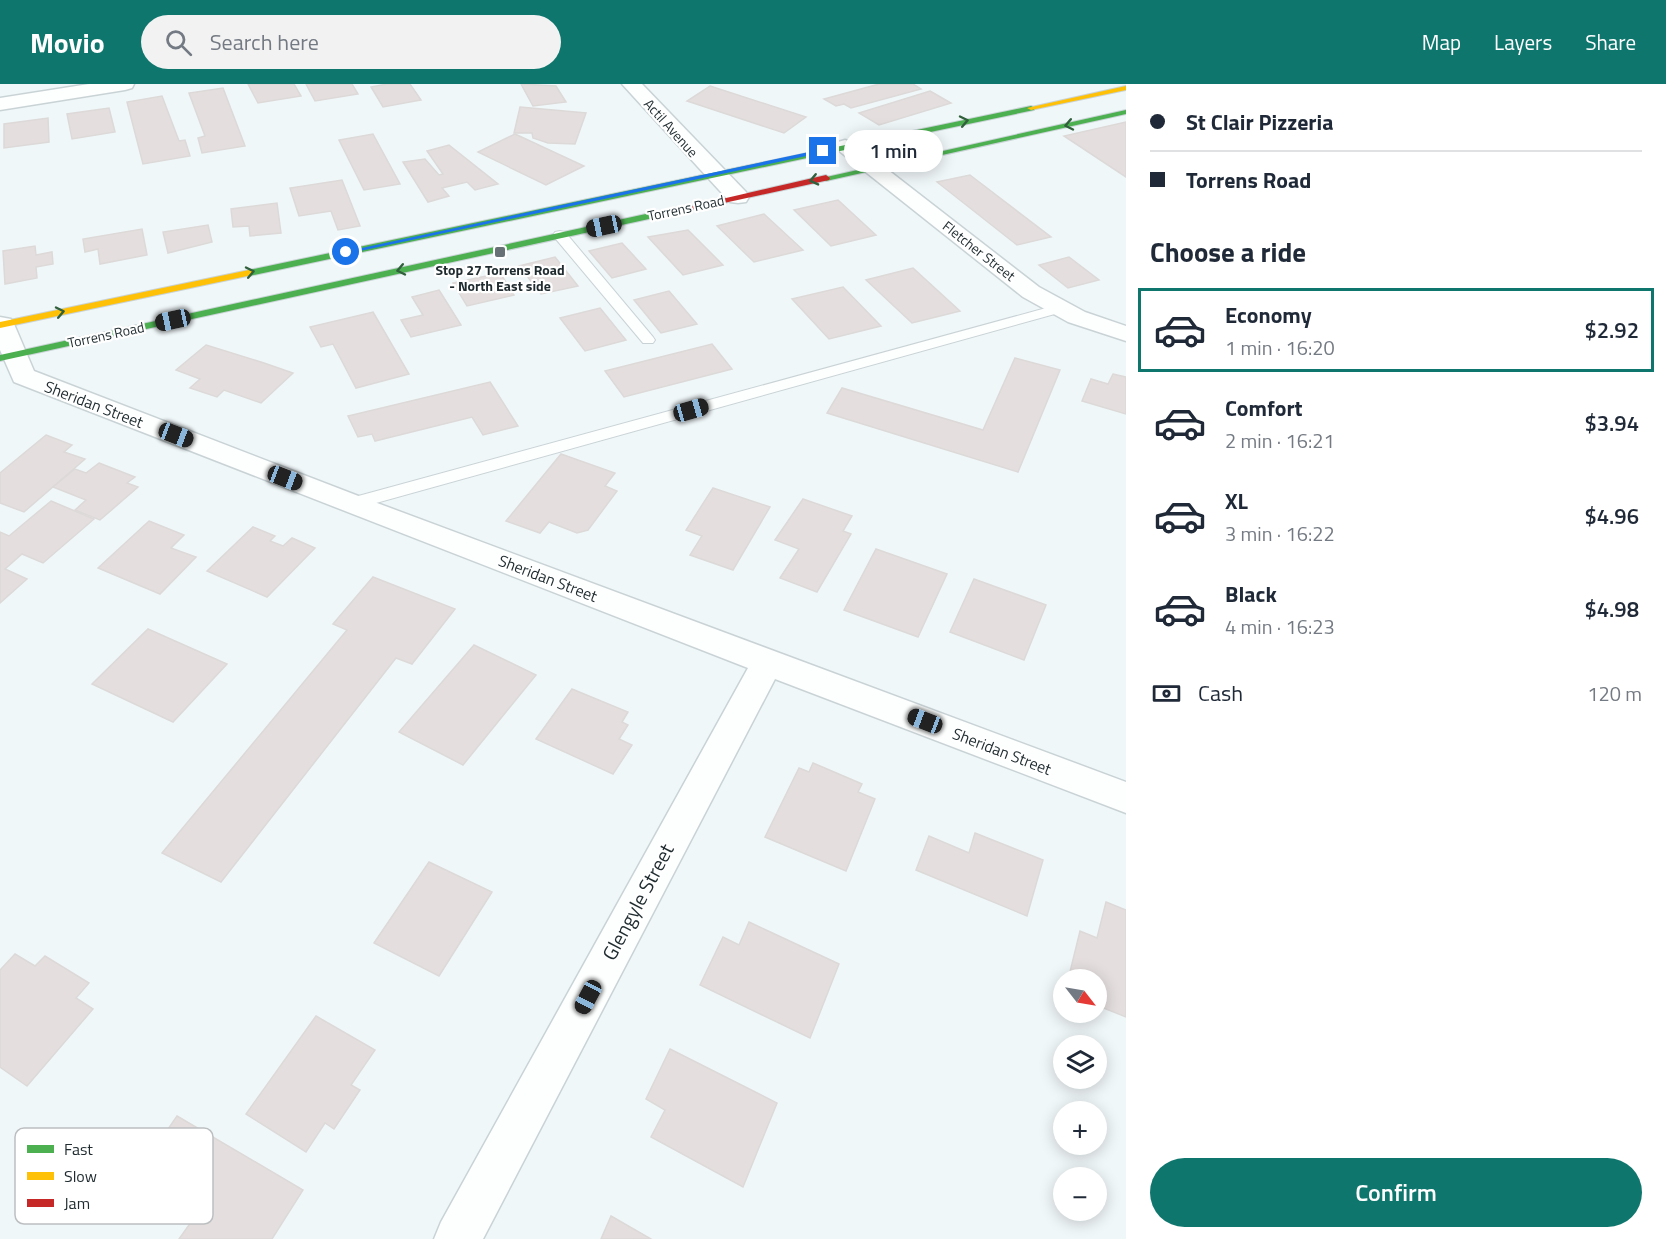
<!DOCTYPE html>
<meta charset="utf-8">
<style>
body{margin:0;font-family:"Titillium Web",sans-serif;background:#f2f2f3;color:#1f2937;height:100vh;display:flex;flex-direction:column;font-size:22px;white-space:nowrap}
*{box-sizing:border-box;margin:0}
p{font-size:20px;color:#747a83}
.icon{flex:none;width:33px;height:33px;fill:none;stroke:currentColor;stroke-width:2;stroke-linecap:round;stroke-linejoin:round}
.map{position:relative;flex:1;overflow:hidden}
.drawer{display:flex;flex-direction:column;background:#fff;width:540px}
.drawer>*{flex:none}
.top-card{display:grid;align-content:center;height:132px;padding:0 24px;background:#fff}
.needle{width:39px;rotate:121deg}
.buttons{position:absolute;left:1053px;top:885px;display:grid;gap:12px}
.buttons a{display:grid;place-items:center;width:54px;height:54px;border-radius:50%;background:#fff;box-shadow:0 3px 15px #0003;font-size:30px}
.end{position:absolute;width:27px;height:27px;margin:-14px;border:8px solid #1a73e8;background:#fff;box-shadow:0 0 0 3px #fff}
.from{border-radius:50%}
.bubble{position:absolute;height:42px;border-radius:21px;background:#fff;box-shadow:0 3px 15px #0003;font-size:20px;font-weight:600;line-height:42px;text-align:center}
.car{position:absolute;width:18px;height:36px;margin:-18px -9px;border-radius:8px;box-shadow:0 0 4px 2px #0007;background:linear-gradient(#222 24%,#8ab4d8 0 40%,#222 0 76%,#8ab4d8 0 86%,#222 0)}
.top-card b{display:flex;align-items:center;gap:21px;height:57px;font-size:22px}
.top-card b+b{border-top:2px solid #e0e1e3}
.top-card i{width:15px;height:15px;background:#1f2937}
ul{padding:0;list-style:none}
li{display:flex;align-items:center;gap:18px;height:84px;margin:0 12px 9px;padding:0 12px;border:3px solid transparent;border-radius:0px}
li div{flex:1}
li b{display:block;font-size:22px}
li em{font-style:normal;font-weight:600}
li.current{border-color:#0f766e}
li>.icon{width:54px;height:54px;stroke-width:1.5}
h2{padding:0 24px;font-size:27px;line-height:72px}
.pay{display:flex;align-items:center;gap:15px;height:66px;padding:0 24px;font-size:22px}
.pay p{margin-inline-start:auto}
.cta{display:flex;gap:12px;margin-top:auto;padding:12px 24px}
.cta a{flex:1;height:69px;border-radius:36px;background:#0f766e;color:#fff;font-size:24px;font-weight:600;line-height:69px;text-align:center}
header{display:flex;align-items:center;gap:36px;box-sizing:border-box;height:84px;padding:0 30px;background:#0f766e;color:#fff}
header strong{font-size:28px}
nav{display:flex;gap:33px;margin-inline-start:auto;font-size:21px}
.search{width:420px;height:54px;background:#f2f2f3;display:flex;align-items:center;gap:15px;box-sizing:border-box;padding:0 21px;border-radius:33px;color:#747a83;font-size:22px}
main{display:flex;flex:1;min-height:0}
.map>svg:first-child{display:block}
</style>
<header>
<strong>Movio</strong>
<div class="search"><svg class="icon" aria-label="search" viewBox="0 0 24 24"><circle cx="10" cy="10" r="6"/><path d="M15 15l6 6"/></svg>Search here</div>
<nav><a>Map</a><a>Layers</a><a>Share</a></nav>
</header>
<main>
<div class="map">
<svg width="1126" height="1155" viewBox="0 0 1126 1155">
<rect width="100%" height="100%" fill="#f0f7f9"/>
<!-- building -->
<g fill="#e4dfde" stroke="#dcd9d8" stroke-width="1.5">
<polygon points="248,0 294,0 301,12 258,19"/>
<polygon points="306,0 352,0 358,10 315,17"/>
<polygon points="387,0 410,0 421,16 383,23 371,3"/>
<polygon points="521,0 556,2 566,18 533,22"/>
<polygon points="879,0 913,0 921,5 851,24 844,20 836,22 824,15"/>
<polygon points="710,2 806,33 784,49 687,17"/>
<polygon points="223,4 245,62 202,69 198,54 205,52 189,9"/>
<polygon points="930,7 951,19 879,41 859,29"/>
<polygon points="162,12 179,57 185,56 190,72 143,80 127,18"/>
<polygon points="520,23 586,29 575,60 548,59 533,54 532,49 514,49"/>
<polygon points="109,24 115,48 72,55 67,30"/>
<polygon points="48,34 49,58 4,64 4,40"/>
<polygon points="1126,38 1126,93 1064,52"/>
<polygon points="373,50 400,100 364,106 339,56"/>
<polygon points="515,50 584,82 546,101 478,68"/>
<polygon points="449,61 498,100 475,106 467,98 442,104 449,112 428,118 403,78 425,75 439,91 443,90 427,67"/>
<polygon points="970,91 1051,153 1017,161 937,98"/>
<polygon points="342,96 360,142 338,146 331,127 299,132 290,104"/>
<polygon points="838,116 876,151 831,162 794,126"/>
<polygon points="277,119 281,149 250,152 249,142 233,143 231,125"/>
<polygon points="764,130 803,166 754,178 717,142"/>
<polygon points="208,141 212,158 168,169 163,148"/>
<polygon points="142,145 147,171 100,180 98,165 85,168 83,155"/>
<polygon points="688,146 723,181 683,191 648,153"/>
<polygon points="622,159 646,185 612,194 589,167"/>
<polygon points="35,162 36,171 52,168 53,180 36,183 37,194 5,200 3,167"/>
<polygon points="555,173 578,202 541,210 519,182"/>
<polygon points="1069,173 1099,196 1068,204 1039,181"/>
<polygon points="913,184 960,227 912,239 866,196"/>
<polygon points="500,189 514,211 467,222 453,199"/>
<polygon points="843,203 881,242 829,255 792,215"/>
<polygon points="439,206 461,241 411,253 401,236 423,231 412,213"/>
<polygon points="669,207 697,240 661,249 634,216"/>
<polygon points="600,224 626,256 585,267 560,234"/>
<polygon points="373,228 409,290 356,304 333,260 321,263 310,243"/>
<polygon points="712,260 732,285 624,313 605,287"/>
<polygon points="206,261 264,279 293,289 261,319 224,306 217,313 190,304 200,295 176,286"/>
<polygon points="1015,274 1060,286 1018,388 827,329 842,304 983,346"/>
<polygon points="1113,290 1126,293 1126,330 1082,317 1091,295 1108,300"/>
<polygon points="490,298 518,342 483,351 472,333 375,357 372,350 358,353 348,332"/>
<polygon points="46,351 72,361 64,368 85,375 24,428 0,419 0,389"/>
<polygon points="561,370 615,389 605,402 617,407 588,446 577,449 549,438 540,449 506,437"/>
<polygon points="99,379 135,393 127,399 138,403 100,436 75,426 86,416 53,403 75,385 86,389"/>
<polygon points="713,404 770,423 733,486 690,471 702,452 686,446"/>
<polygon points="803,415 852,432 843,447 851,450 817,508 780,494 799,465 775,456"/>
<polygon points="51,417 94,435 43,479 22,470 5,485 27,495 0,519 0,448 9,452"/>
<polygon points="149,437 184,451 171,464 196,473 160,510 98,484"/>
<polygon points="253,443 275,452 270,457 283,462 292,454 315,464 267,513 207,487"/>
<polygon points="876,465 947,490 918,553 844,526"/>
<polygon points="373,493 455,525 412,580 396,574 221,798 162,769 347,546 333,540"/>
<polygon points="974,495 1046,521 1024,576 950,548"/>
<polygon points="148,545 227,580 173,638 92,600"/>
<polygon points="474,561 536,591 463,681 399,648"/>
<polygon points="572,605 628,628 622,638 628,641 619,655 632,661 613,690 536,655"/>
<polygon points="813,679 862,700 858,708 875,715 846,787 765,753 799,684 809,688"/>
<polygon points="975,749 1043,776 1027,832 916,786 929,752 969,769"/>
<polygon points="429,778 492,808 439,892 374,859"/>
<polygon points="1106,818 1126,826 1126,933 1096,921 1096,896 1068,896 1080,847 1097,854"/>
<polygon points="749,838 839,880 810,954 700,901 723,853 739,861"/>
<polygon points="15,870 35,882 45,872 89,899 76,914 93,925 27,1002 0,983 0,886"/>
<polygon points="316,932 375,966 351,1001 360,1006 334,1045 325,1039 306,1068 246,1030"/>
<polygon points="670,965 777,1019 743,1103 651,1053 665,1026 646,1015"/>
<polygon points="177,1032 303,1106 272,1155 179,1155 194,1134 133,1096"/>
<polygon points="611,1132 651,1155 601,1155"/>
</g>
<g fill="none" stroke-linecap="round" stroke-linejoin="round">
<defs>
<g id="lane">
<polygon points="560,147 565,148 653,253 655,256 653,259 643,259 555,154 553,151 555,148"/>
<polygon points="1057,221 1062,222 1064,225 1062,228 351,426 345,424 342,420 345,416 351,414"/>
</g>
<g id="street">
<polygon points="89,0 134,0 132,4 125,6 0,26 0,14"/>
<polygon points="622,0 642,0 746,108 749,113 746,118 738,119 730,118"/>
<polygon points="845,56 852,58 1039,203 1085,228 1126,242 1126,257 1068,238 1023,213 838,66 835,62 838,58"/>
<polygon points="0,233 11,235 14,240 34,287 361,413 1126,698 1126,729 775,595 483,1155 434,1155 441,1138 748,584 14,298 0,266"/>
</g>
<g id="fast">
<polygon points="1031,22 1035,24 1034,26 249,192 244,189 249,186"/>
<polygon points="1126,26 1126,30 826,97 822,94"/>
<polygon points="678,123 681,124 681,128 0,277 0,271"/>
</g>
<g id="slow">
<polygon points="1126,2 1126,6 1031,26 1027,24"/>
<polygon points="249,186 252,187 252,191 0,244 0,238"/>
</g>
<polygon id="jam" points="826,91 830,94 829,96 678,129 674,126"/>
</defs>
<!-- lane casing -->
<use href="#lane" stroke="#c9d3d6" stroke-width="2"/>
<!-- street casing -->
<use href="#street" stroke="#c9d3d6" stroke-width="3"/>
<!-- fast casing -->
<use href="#fast" stroke="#c9d3d6" stroke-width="2"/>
<!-- slow casing -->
<use href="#slow" stroke="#c9d3d6" stroke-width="2"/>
<!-- jam casing -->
<use href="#jam" stroke="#c9d3d6" stroke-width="2"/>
<!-- lane -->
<use href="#lane" fill="#fdfefe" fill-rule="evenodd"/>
<!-- street -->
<use href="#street" fill="#fdfefe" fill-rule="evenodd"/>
<!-- fast -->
<use href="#fast" fill="#4caf50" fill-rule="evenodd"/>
<!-- slow -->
<use href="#slow" fill="#ffc107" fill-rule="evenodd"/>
<!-- jam -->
<use href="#jam" fill="#c62828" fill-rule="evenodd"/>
</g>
<!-- one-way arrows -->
<defs><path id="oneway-chevron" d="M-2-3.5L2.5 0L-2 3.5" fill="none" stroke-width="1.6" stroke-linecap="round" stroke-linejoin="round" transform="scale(1.5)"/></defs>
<g stroke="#31603c">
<use href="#oneway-chevron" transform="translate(964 37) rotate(-12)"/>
<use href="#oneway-chevron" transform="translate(1069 41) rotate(168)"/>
<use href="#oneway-chevron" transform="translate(814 96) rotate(167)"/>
<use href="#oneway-chevron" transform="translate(401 186) rotate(168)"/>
<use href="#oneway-chevron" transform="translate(250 188) rotate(-12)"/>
<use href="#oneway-chevron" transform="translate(60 228) rotate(-12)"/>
</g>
<!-- route -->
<polygon fill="#1a73e8" points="823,65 825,68 346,170 343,168"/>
<!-- markers -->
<rect fill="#687276" stroke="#fff" stroke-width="2" x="494" y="162" width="12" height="12" rx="3"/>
<g text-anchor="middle" stroke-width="4.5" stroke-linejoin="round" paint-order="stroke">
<!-- far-street labels -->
<g font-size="14" fill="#1f2b2f" stroke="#fff">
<text transform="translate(671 44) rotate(48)" y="5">Actil Avenue</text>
<text transform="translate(686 124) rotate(-12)" y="5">Torrens Road</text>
<text transform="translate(979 167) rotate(38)" y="5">Fletcher Street</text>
<text transform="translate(106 251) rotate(-12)" y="5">Torrens Road</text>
</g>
<!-- far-poi labels -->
<g font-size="14" font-weight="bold" fill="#1f2b2f" stroke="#fff">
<text x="500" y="191">Stop 27 Torrens Road<tspan x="500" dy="16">- North East side</tspan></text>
</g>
<!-- street labels -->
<g font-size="16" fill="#1f2b2f" stroke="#fff">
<text transform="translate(94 320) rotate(21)" y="6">Sheridan Street</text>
<text transform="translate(548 494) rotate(21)" y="6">Sheridan Street</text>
<text transform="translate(1002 667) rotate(21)" y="6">Sheridan Street</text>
</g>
<!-- near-street labels -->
<g font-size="20" fill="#1f2b2f" stroke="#fff">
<text transform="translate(638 818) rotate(-62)" y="7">Glengyle Street</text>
</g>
</g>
<!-- legend -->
<rect x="15" y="1044" width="198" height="96" rx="9" fill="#fff" stroke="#bcbfc1" stroke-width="1.5"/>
<rect x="27" y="1061" width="27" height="8" fill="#4caf50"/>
<rect x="27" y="1088" width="27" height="8" fill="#ffc107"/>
<rect x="27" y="1115" width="27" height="8" fill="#c62828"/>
<g font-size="16" fill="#1f2b2f">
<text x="64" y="1071">Fast</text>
<text x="64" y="1098">Slow</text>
<text x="64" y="1125">Jam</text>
</g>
</svg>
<div class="buttons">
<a><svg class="needle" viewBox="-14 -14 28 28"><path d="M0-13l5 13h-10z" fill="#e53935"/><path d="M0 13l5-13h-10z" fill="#747a83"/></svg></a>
<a><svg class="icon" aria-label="layers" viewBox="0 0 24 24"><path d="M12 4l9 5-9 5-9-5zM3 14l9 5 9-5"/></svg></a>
<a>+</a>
<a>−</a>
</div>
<i class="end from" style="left:346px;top:168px"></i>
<i class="end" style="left:823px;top:67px"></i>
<div class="bubble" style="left:844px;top:46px;width:99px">1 min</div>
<i class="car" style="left:604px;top:142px;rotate:258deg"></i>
<i class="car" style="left:173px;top:236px;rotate:258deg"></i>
<i class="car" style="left:691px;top:326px;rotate:74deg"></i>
<i class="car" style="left:176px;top:351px;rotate:111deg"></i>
<i class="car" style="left:285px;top:394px;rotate:111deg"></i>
<i class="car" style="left:925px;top:637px;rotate:291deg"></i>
<i class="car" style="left:588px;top:913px;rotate:208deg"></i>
</div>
<section class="drawer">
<div class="top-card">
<b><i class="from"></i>St Clair Pizzeria</b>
<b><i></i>Torrens Road</b>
</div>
<h2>Choose a ride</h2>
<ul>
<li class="current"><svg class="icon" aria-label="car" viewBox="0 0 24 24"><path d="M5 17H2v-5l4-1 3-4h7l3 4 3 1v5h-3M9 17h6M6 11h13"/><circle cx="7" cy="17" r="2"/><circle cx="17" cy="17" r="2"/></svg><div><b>Economy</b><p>1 min · 16:20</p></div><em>$2.92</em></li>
<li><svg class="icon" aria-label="car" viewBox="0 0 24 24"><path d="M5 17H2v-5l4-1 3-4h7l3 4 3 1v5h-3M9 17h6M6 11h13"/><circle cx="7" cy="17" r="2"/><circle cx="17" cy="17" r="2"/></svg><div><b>Comfort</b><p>2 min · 16:21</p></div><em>$3.94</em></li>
<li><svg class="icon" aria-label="car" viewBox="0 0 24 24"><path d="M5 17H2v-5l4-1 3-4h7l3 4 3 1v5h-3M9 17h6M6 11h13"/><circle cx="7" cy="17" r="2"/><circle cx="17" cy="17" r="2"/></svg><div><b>XL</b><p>3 min · 16:22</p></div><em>$4.96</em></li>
<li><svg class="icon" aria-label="car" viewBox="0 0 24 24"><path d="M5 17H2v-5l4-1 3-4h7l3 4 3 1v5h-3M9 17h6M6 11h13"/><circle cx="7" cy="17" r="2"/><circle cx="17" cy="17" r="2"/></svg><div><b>Black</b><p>4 min · 16:23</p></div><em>$4.98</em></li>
</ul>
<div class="pay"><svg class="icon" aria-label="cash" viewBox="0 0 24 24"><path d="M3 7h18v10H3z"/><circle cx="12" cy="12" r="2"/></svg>Cash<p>120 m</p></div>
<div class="cta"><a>Confirm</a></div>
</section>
</main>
